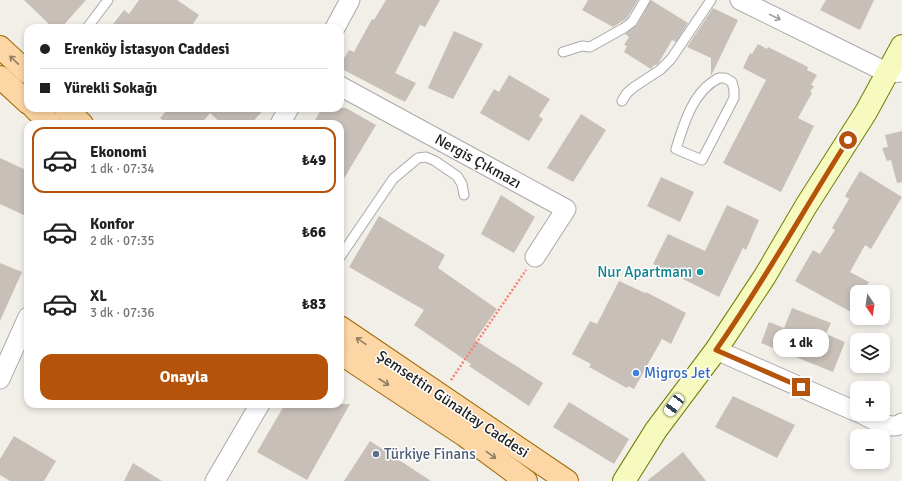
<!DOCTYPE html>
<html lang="tr">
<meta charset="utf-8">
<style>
body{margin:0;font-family:Signika,sans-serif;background:#f2f2f2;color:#202124;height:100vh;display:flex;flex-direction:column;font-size:15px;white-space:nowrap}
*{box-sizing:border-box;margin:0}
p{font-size:13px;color:#757577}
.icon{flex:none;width:22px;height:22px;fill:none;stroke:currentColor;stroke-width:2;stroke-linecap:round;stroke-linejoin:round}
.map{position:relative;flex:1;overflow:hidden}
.panel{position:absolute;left:24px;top:120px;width:320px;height:288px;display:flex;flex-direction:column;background:#fff;border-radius:12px;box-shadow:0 2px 6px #0003}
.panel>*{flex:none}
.guide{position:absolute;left:24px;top:24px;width:320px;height:88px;border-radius:12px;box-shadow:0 2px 6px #0003;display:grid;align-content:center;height:88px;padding:0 16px;background:#fff}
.needle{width:26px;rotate:167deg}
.buttons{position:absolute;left:850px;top:285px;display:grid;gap:8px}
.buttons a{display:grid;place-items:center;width:40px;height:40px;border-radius:8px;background:#fff;box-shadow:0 2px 6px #0003;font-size:20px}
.end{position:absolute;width:18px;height:18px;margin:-9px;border:5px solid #b45309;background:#fff;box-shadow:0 0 0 2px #fff}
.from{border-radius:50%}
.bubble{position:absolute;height:28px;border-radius:12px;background:#fff;box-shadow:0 2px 6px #0003;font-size:13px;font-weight:700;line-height:28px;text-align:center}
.car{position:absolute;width:12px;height:24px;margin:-12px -6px;border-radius:5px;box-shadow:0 0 3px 1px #0007;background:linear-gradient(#fff 24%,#345 0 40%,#fff 0 76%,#345 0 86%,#fff 0)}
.guide b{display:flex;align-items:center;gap:14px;height:38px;font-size:15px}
.guide b+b{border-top:1px solid #e0e0e0}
.guide i{width:10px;height:10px;background:#202124}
ul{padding:7px 0 0;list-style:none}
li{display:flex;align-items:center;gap:12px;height:66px;margin:0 8px 6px;padding:0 8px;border:2px solid transparent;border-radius:12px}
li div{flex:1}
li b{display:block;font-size:15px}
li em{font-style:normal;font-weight:700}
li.selected{border-color:#b45309}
li>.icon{width:36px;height:36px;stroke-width:1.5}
.button{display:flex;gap:8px;margin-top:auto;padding:8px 16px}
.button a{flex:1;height:46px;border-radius:12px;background:#b45309;color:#fff;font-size:16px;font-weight:700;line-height:46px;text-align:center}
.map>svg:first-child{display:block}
</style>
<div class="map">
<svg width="902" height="481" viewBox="0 0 902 481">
<rect width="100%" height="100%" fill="#f2efe9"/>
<!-- building -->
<g fill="#c7bfb8">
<polygon points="24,0 86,0 61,28 53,28"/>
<polygon points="139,0 177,0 199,15 190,28 110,28 124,10 129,14"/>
<polygon points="386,0 440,0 425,27 420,25 395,73 416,83 405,102 340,68 340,65 349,50 354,52 372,19 374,20"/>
<polygon points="588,0 638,0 627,18 613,27 582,10"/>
<polygon points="651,0 688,23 676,42 672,40 658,64 656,65 654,65 651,69 624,52 627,46 624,45 629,37 625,34 637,25"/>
<polygon points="826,0 874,0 860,30 820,10"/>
<polygon points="713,8 738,20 711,76 711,58 687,47"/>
<polygon points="454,31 483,44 453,99 428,88"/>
<polygon points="758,44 767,49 768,47 808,67 807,70 817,75 811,85 814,86 810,92 812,93 798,118 814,126 781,192 723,163 766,80 743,68 750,53 752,54"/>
<polygon points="509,75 550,99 539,116 543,119 529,141 480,113 494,89 499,92"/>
<polygon points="169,108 265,108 251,124 222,124 210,113 201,124 167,124 160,118"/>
<polygon points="322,108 346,108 376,125 340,185 340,124 313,124"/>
<polygon points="581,114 606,130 573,182 547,168"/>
<polygon points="902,131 902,182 897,183 891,160 887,161 882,148 888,147 885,135"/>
<polygon points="0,158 28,171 28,217 0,204"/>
<polygon points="860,171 902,197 871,249 865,245 850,272 869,282 863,292 857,292 857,302 851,312 795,281 813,250 820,254 835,230 832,228 849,199 845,196"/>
<polygon points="661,177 694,192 680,222 647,206"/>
<polygon points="501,195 535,217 514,253 481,234"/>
<polygon points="727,205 759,220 746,250 743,248 719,297 653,264 668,234 705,251"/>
<polygon points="379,216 445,255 438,268 497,309 475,340 543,383 529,406 469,366 471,364 414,325 424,310 349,267"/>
<polygon points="0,263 22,272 0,321"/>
<polygon points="619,281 645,293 646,292 686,313 671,344 662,339 634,389 628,386 627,388 589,367 591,364 572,354 590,321 597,324"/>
<polygon points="792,308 831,323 826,334 845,342 833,372 761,343 769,322 784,328"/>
<polygon points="733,396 795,425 777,458 715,427"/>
<polygon points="569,402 629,439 614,464 553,427"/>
<polygon points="285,404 350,404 307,480 257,452"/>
<polygon points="14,436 56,461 44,481 10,481 0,475 0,459"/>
<polygon points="370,441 431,481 344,481"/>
<polygon points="683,452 706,481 647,481"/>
<polygon points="133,463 162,481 124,481"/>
</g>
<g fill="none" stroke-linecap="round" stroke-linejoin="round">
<defs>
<g id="lane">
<polyline points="87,28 108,0"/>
<polyline points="563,52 582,46 590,47 624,28 632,22 645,0"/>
<path d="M719 78H725L732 82 734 90V98L702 160 676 149C684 123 693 91 719 78Z"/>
<polyline points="622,101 627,93 634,87 660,70 671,59 711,0"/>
<polyline points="340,257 393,179 418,158 426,157 435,161 457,176 462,184 464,195"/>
</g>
<g id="street">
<polyline points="740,0 888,73 902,72"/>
<polyline points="335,28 350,0"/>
<polyline points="340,86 566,209 535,257"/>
<polyline points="280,124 289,108"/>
<polyline points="716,350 857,412"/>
<polyline points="0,379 28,317"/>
<path d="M862 414C873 419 891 432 902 423"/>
<polyline points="215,481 260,404"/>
</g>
<polyline id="secondary" points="624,481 656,430 716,350 765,276 806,206 866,112 902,46"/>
<g id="primary">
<polyline points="0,47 28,73"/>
<polyline points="0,77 28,103"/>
<polyline points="34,108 51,124"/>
<polyline points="65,108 82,124"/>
<polyline points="340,327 567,481"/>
<polyline points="340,353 464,435 526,481"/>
</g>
</defs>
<!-- lane casing -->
<use href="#lane" stroke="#a9a9a9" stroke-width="11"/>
<!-- street casing -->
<use href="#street" stroke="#a9a9a9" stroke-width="21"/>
<!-- secondary casing -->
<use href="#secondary" stroke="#707d05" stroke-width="24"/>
<!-- primary casing -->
<use href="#primary" stroke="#a06b00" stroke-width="24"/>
<!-- path -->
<polyline stroke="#fa8072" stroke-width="2.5" stroke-dasharray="2 2" stroke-linecap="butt" points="451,380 526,270"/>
<!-- lane -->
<use href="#lane" stroke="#fff" stroke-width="9"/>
<!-- street -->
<use href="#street" stroke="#fff" stroke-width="19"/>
<!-- secondary -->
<use href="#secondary" stroke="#f7fabf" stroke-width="22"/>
<!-- primary -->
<use href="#primary" stroke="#fcd6a4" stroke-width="22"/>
</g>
<!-- one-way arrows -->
<defs><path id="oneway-shaft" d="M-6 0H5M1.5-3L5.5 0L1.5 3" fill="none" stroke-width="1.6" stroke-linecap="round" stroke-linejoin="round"/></defs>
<use stroke="#9c9c9c" href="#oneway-shaft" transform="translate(775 17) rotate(26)"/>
<g stroke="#8f7c63">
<use href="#oneway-shaft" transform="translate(14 60) rotate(-136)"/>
<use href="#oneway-shaft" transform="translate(361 341) rotate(-146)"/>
<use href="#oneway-shaft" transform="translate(384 382) rotate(33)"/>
<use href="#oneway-shaft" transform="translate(491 455) rotate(36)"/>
</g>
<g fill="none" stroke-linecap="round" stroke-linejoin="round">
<!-- route -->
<path stroke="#b45309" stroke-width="5" d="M801 387 716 350C764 282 804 209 848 140"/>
</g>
<!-- markers -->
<circle fill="#0f9aa8" stroke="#fff" stroke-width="1.5" cx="700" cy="272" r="4"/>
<circle fill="#3f7fe0" stroke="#fff" stroke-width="1.5" cx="636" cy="373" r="4"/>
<circle fill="#5c6f8a" stroke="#fff" stroke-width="1.5" cx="376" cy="454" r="4"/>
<g text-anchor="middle" stroke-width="3" stroke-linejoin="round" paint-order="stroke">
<!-- street labels -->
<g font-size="15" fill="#222" stroke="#fff">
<text transform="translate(478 161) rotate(29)" y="5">Nergis Çıkmazı</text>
<text transform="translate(453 404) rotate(34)" y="5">Şemsettin Günaltay Caddesi</text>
</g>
<!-- culture labels -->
<g font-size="15" fill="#0d838f" stroke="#fff" text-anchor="end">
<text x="692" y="277">Nur Apartmanı</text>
</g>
<!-- shop labels -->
<g font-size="15" fill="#366cbe" stroke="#fff" text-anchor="start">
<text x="644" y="378">Migros Jet</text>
</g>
<!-- service labels -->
<g font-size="15" fill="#4e5e75" stroke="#fff" text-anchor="start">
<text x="384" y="459">Türkiye Finans</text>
</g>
</g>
</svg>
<div class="buttons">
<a><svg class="needle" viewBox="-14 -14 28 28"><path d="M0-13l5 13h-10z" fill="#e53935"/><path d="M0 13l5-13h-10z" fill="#757577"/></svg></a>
<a><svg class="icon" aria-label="layers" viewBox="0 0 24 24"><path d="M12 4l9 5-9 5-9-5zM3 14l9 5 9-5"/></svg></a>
<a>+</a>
<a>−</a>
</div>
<i class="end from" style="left:848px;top:140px"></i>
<i class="end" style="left:801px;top:387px"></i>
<div class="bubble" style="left:773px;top:329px;width:56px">1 dk</div>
<i class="car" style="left:674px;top:405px;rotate:217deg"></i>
<div class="guide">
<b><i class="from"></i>Erenköy İstasyon Caddesi</b>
<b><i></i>Yürekli Sokağı</b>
</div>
<section class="panel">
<ul>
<li class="selected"><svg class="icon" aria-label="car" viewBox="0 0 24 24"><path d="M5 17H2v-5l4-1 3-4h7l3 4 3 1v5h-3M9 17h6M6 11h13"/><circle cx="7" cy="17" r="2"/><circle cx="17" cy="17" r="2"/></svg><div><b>Ekonomi</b><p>1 dk · 07:34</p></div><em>₺49</em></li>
<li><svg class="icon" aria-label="car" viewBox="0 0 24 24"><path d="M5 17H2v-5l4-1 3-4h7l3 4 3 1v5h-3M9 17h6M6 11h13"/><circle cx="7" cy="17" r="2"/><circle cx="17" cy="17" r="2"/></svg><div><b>Konfor</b><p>2 dk · 07:35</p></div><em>₺66</em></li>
<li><svg class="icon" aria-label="car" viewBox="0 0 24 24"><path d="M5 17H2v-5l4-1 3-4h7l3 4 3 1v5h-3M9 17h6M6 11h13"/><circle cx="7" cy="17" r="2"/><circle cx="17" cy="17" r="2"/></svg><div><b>XL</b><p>3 dk · 07:36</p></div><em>₺83</em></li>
</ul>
<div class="button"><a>Onayla</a></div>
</section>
</div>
